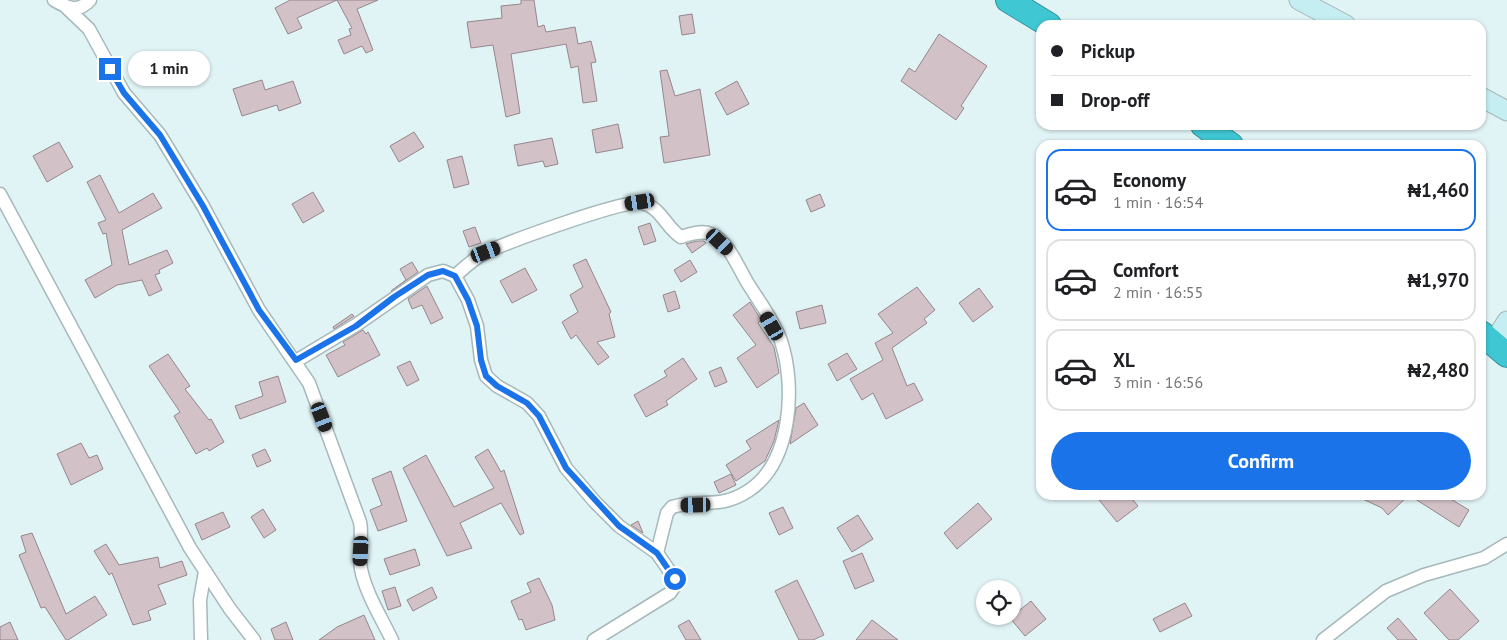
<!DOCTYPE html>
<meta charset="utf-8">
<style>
body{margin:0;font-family:"PT Sans",sans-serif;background:#f2f2f2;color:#202124;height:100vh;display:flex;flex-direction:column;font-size:19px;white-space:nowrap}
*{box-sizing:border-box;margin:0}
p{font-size:16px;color:#757577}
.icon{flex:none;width:28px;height:28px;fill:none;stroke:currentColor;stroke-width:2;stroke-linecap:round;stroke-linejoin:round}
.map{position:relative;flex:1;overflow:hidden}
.panel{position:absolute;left:1036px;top:140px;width:450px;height:360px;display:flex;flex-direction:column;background:#fff;border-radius:15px;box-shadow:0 1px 4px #0004}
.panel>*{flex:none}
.banner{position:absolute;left:1036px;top:20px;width:450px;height:110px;border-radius:15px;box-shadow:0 1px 4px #0004;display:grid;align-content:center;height:110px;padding:0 15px;background:#fff}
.buttons{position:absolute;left:976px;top:580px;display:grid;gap:10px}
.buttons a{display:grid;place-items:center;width:45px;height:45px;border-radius:50%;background:#fff;box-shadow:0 1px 4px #0004;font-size:25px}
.end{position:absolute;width:22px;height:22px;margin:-11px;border:6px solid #1a73e8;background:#fff;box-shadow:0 0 0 2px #fff}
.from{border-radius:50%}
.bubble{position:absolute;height:35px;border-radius:18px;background:#fff;box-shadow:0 1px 4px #0004;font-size:16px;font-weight:700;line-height:35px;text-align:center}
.car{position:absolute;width:15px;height:30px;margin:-15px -8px;border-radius:6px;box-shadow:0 0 4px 1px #0007;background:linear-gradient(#222 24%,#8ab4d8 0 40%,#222 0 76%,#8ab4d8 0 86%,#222 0)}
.banner b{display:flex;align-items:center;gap:18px;height:48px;font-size:19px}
.banner b+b{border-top:1px solid #e0e0e0}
.banner i{width:12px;height:12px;background:#202124}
ul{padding:9px 0 0;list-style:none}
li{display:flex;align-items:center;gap:15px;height:82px;margin:0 10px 8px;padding:0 5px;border:2px solid #e0e0e0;border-radius:15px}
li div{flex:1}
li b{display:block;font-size:19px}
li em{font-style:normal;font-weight:700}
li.selected{border-color:#1a73e8}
li>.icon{width:45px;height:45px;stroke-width:1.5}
.button{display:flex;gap:10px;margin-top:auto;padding:10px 15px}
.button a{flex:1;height:58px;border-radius:30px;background:#1a73e8;color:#fff;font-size:20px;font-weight:700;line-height:58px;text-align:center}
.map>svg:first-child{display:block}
</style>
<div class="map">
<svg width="1507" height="640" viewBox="0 0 1507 640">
<rect width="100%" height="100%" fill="#e0f3f5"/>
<!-- building -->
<g fill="#d2c2c8" stroke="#96868c">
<polygon points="290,0 378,0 357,9 373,50 366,53 362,46 344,54 338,40 351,35 349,29 352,28 337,0 297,18 302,28 288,34 275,8"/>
<polygon points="521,0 534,0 538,27 544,25 546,32 575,27 578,44 591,41 596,62 591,63 597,101 583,103 578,66 571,68 566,44 511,54 520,113 506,117 493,45 471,48 467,22 502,18 501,6 521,4"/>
<polygon points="692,14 695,33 682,35 679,16"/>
<polygon points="939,34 987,66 961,106 964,108 956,120 901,81 909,68 915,72"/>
<polygon points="667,70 675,96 700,89 710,155 664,163 660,137 669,136 660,71"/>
<polygon points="262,80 265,90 293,81 301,103 279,111 277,105 242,116 233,89"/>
<polygon points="737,81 749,104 727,115 715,93"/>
<polygon points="618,124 623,148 596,153 592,130"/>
<polygon points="414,132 424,147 399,162 390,146"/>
<polygon points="552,138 558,164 545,167 543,161 518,166 514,145"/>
<polygon points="59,142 73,167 47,182 33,156"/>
<polygon points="462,156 469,184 454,188 447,160"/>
<polygon points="100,175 119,213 153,193 162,208 122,230 129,265 167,250 173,263 159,270 160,273 155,275 162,290 149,296 142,280 117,285 95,298 85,280 112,265 106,233 103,234 98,223 106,220 87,182"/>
<polygon points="313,192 324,211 303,223 292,204"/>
<polygon points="820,194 825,206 811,212 806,200"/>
<polygon points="650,223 656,241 644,245 638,227"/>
<polygon points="475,227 481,243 469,247 463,231"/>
<polygon points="697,241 704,241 706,243 692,253 686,244"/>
<polygon points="586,259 611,312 609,314 615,337 597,342 609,357 598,365 576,335 571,339 562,322 578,312 570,295 583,287 573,265"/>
<polygon points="690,260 697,272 681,282 674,270"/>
<polygon points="412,262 418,272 391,291 406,280 400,269"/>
<polygon points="525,268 537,290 512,303 500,281"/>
<polygon points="427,286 443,318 431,324 422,305 412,309 408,299"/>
<polygon points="917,287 935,310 924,319 927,323 892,348 907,386 914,383 923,400 886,419 873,393 862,400 850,379 883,360 875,343 893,333 878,314"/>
<polygon points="979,288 993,307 973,322 959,303"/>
<polygon points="675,291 680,308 668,312 663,295"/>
<polygon points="750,302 761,320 758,323 774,347 779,373 757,388 737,358 756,345 733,315"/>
<polygon points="822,305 826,323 800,329 796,312"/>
<polygon points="352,314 354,316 334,329 333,327"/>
<polygon points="363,330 366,334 368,332 380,355 338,377 326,355 345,345 343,342"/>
<polygon points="847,353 857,369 837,381 828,364"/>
<polygon points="168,354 190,386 185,389 209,420 211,419 224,442 209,451 207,448 196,454 174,416 180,412 149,366"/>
<polygon points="683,358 697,379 666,401 668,405 646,417 634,395 667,376 664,371"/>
<polygon points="410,361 419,380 407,386 397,367"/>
<polygon points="721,367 727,382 715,387 709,372"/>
<polygon points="278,376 286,402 240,419 235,406 263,396 259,382"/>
<polygon points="804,403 818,425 790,444 796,408"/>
<polygon points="779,420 774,441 765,461 736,481 726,465 751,449 746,441"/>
<polygon points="81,443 89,458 97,455 103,469 71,485 57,454"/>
<polygon points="265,449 271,461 257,467 252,455"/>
<polygon points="488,449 501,472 504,470 524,533 520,535 501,503 460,523 472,548 447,556 403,468 426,455 454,507 494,488 475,457"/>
<polygon points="391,471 407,521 378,531 370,510 382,505 372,479"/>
<polygon points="731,474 736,485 719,493 714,482"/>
<polygon points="1095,495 1129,495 1138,506 1117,522"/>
<polygon points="1354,495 1409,495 1388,515 1382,508"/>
<polygon points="1409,495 1444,495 1469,510 1459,527"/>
<polygon points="978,503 992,519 957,549 944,533"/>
<polygon points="783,507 793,528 779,535 769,513"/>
<polygon points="263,509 276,530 264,538 251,517"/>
<polygon points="223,512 230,527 202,540 195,524"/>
<polygon points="858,515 873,539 852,552 837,528"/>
<polygon points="638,521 643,533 631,525"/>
<polygon points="32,533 66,614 95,596 107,615 68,640 66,640 45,607 41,608 19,555 26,552 21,536"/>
<polygon points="106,544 119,565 158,557 160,568 182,561 187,575 158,585 166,604 148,611 151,620 133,625 112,573 109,575 94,551"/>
<polygon points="415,549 420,565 390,575 384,559"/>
<polygon points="862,553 874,581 855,589 843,561"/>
<polygon points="539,578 552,605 555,620 526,630 522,619 519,620 511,601 531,592 527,583"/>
<polygon points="797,580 824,635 813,640 799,640 775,591"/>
<polygon points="395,587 401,606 388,610 382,591"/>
<polygon points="432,587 437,598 413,611 407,600"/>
<polygon points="1450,589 1479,621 1458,640 1449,640 1424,613"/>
<polygon points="1031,601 1046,619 1025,636 1010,618"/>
<polygon points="1185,603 1192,616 1160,632 1153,619"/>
<polygon points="364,615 375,640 319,640 337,627"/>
<polygon points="1398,618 1417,640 1398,640 1387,628"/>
<polygon points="689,620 701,640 686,640 678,626"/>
<polygon points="872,620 898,640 856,640"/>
<polygon points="10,622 18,640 0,640 0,627"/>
<polygon points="286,622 293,640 275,640 271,629"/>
</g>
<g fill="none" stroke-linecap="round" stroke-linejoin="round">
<defs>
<g id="street">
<path d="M54 0C67 8 79 13 90 0"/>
<path d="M67 8 89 29 124 93 160 135 203 206 259 310 309 383 360 522C363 537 358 554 361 569 366 594 381 617 392 640"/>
<polyline points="0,194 190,548 230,609 254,640"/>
<path d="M455 276C465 267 473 259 485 253 505 243 625 199 642 203 661 207 666 228 681 237 690 234 702 230 711 234 728 241 738 267 747 282 758 300 774 321 781 341 796 386 792 463 748 491 719 510 700 498 672 507L667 513 657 553"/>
<polyline points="296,361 356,325 428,275 443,271 455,276 468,300 477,326 481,360 486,376 497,386 527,403 539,416 566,468 595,502 619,526 657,553 675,579 674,587 670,593 594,640"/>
<polyline points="201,640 200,600 205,571"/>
<polyline points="1323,640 1386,591 1424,575 1484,558 1507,544"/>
</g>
<g id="secondary">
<polyline points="1299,0 1346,25"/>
<polyline points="1481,97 1507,111"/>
<polyline points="1493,343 1507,321"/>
</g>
<g id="highway">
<polyline points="1008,0 1049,25"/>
<polyline points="1203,125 1231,145"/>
<polyline points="1481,333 1507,355"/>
</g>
</defs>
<!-- street casing -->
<use href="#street" stroke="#a6b8ba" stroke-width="15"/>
<!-- secondary casing -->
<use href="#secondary" stroke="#a6b8ba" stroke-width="21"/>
<!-- highway casing -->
<use href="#highway" stroke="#369199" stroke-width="26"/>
<!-- street -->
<use href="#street" stroke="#fff" stroke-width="12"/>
<!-- secondary -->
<use href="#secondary" stroke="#c5eef2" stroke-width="19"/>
<!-- highway -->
<use href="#highway" stroke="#3fc7d4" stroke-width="24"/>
</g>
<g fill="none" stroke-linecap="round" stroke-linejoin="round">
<!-- route -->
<polyline stroke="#1a73e8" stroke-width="6" points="110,69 124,93 160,135 203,206 259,310 296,360 356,326 394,297 428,275 443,271 455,276 468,300 477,326 481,360 486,376 497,386 527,403 539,416 566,468 619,526 657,553 675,579"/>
</g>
</svg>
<div class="buttons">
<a><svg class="icon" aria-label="locate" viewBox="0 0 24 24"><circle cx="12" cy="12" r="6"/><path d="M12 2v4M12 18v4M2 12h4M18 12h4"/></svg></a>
</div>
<i class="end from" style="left:675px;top:579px"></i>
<i class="end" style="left:110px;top:69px"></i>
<div class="bubble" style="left:128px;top:51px;width:82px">1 min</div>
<i class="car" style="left:640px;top:202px;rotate:261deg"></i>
<i class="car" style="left:720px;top:242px;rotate:133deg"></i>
<i class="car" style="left:486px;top:252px;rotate:69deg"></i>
<i class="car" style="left:772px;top:326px;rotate:330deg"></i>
<i class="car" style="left:322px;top:417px;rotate:159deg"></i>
<i class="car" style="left:696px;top:505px;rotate:269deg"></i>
<i class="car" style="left:361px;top:551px;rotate:183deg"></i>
<div class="banner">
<b><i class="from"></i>Pickup</b>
<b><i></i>Drop-off</b>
</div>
<section class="panel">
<ul>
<li class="selected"><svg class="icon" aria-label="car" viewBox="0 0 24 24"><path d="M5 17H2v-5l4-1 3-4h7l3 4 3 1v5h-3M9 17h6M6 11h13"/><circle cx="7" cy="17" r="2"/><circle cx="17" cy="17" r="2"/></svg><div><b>Economy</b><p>1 min · 16:54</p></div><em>₦1,460</em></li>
<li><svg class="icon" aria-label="car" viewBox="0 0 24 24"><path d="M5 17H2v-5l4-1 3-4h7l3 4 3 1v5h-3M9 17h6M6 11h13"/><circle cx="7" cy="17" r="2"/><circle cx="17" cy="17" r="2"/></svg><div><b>Comfort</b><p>2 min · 16:55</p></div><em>₦1,970</em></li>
<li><svg class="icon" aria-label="car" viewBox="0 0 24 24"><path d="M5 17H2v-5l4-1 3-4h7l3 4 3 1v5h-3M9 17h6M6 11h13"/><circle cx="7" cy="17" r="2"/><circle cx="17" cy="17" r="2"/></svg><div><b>XL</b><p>3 min · 16:56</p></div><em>₦2,480</em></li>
</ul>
<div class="button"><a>Confirm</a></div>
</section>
</div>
